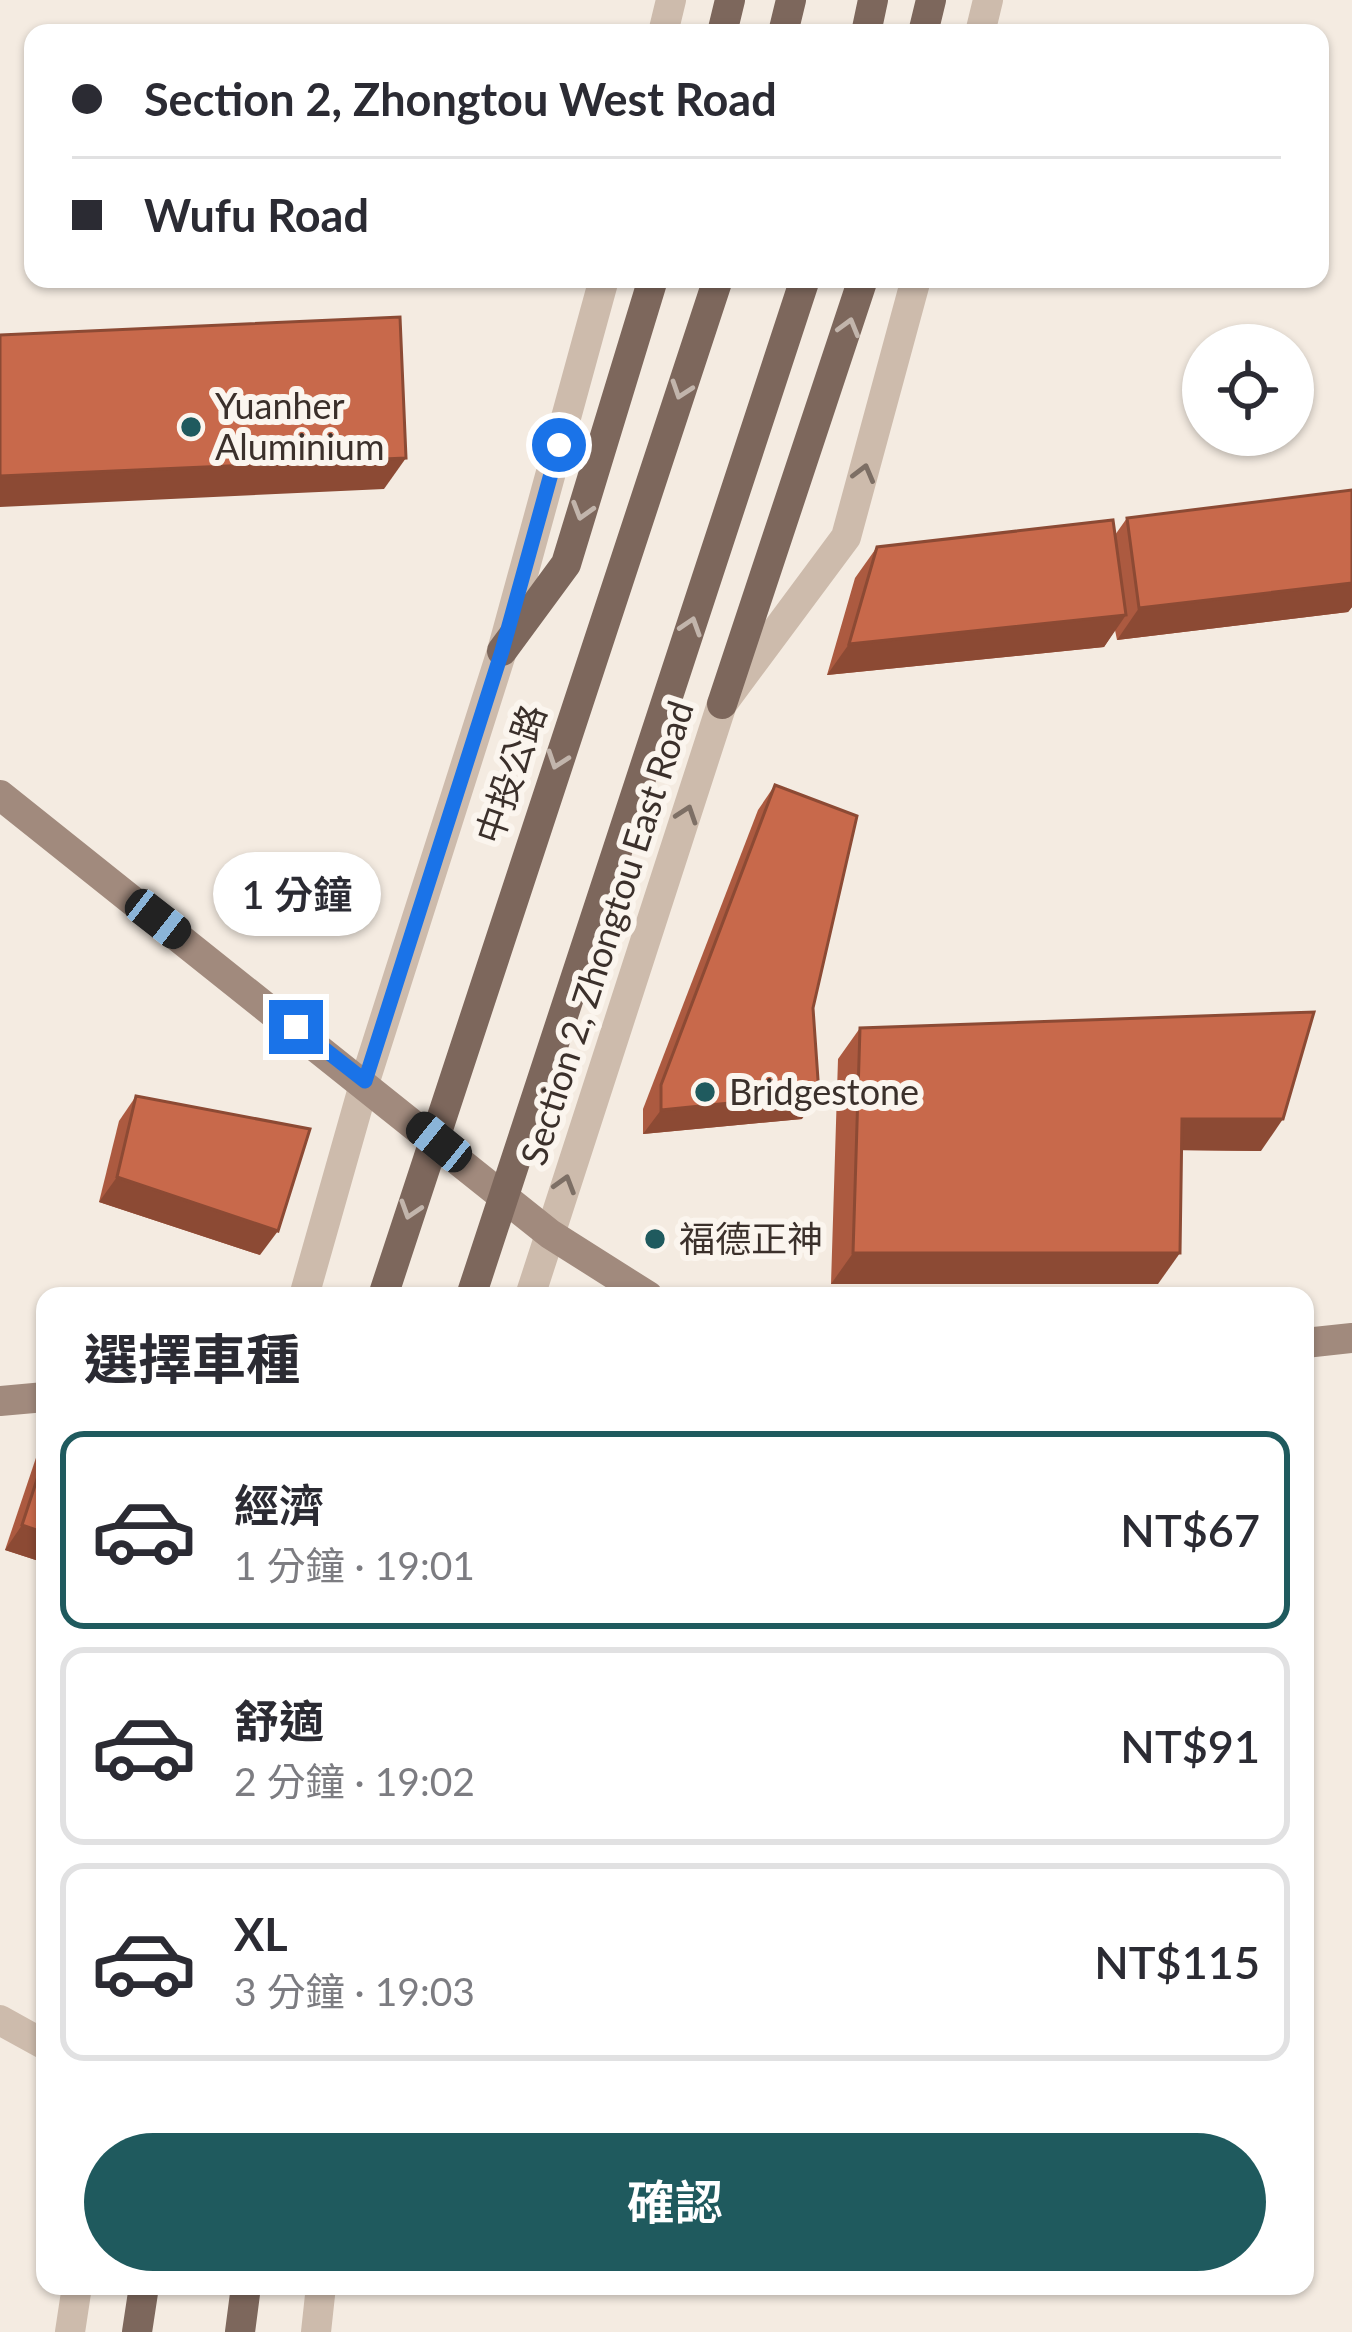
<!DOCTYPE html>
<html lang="zh-TW">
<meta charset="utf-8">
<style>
body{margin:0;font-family:Lato,"Noto Sans TC",sans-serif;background:#f7f7f7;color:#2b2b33;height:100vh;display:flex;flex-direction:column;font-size:45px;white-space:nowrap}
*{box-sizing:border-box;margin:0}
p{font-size:39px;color:#7c7c81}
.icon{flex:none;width:66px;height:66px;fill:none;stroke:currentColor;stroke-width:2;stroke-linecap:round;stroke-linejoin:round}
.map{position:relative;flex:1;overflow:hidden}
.sheet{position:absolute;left:36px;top:1287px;width:1278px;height:1008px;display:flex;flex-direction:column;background:#fff;border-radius:24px;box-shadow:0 3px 9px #0004}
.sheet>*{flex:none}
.guide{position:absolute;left:24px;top:24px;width:1305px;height:264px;border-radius:24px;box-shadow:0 3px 9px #0004;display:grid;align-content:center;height:264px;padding:0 48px;background:#fff}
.buttons{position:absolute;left:1182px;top:324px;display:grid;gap:24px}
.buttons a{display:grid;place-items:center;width:132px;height:132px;border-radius:50%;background:#fff;box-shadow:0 3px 9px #0004;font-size:60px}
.end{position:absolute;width:54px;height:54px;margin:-27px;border:15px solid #1a73e8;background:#fff;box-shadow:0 0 0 6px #fff}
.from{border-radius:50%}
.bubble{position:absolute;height:84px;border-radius:42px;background:#fff;box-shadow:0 3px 9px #0004;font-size:39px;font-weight:600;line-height:84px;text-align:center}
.car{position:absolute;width:36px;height:72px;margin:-36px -18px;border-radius:15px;box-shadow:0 0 9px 3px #0007;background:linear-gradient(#222 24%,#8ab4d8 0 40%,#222 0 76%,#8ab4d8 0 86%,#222 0)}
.guide b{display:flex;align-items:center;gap:42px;height:114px;font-size:45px}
.guide b+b{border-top:3px solid #e1e1e2}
.guide i{width:30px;height:30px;background:#2b2b33}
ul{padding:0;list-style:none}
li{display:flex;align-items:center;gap:36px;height:198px;margin:0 24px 18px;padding:0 24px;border:6px solid #e1e1e2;border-radius:24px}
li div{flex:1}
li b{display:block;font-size:45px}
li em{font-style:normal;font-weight:600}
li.current{border-color:#1f5a5e}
li>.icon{width:108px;height:108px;stroke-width:1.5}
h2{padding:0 48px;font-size:54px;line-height:144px}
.button{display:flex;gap:24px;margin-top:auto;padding:24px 48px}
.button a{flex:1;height:138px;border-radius:72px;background:#1f5a5e;color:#fff;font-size:48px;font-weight:600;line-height:138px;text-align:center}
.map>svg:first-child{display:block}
</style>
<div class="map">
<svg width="1352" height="2332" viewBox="0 0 1352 2332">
<rect width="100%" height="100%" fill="#f4ebe1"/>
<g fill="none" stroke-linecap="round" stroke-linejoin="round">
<!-- street -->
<g stroke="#cdbbac" stroke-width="30">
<polyline points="663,33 671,0"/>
<polyline points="980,33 988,0"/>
<polyline points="304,1296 365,1081 502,651 604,279"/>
<polyline points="530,1296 722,704 846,537 916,279"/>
<polyline points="0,2020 45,2045"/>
<polyline points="70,2332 77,2286"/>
<polyline points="316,2332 321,2286"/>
</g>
<!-- secondary -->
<g stroke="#a18a7d" stroke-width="30">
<polyline points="0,795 550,1234 648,1296"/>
<polyline points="1305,1343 1352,1338"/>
<polyline points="0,1401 45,1397"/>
</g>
<!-- primary -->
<g stroke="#7d675c" stroke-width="30">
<polyline points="722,33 730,0"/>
<polyline points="783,33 791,0"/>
<polyline points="866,33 873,0"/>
<polyline points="923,33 931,0"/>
<polyline points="502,651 566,564 653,279"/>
<polyline points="722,704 863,279"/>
<polyline points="137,2332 144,2286"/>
<polyline points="240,2332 246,2286"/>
</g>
<!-- primary-bridge -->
<g stroke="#7d675c" stroke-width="30">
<polyline points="383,1296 718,279"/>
<polyline points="471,1296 805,279"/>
</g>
</g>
<!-- wall -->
<g fill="#ac5a40">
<polygon points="1352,490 1352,607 1348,612 1117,640 1115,630 1104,647 827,675 855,578 877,547 1115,535 1127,518"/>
<polygon points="775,785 813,1008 802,1119 643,1134 643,1109 758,810"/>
<polygon points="860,1028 1261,1151 1182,1150 1158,1284 831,1284 838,1059"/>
<polygon points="136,1096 260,1255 99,1202 119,1121"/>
<polygon points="45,1431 45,1563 5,1550"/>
</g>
<!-- shaded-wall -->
<g fill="#8c4a34">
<polygon points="406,458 384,489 0,507 0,476"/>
<polygon points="1352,583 1352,607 1348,612 1117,640 1139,608"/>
<polygon points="1126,615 1104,647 827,675 849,644"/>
<polygon points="819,1094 802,1119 643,1134 661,1110"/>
<polygon points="1182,1119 1283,1119 1261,1151 1161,1150"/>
<polygon points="117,1177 278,1231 260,1255 99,1202"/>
<polygon points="853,1253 1180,1253 1158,1284 831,1284"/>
<polygon points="22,1525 45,1533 45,1563 5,1550"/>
</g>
<!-- building -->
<g fill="#c8694b" stroke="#8c4a34" stroke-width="3">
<polygon points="400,317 406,458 0,476 0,335"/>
<polygon points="1352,490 1352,583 1139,608 1127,518"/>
<polygon points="1113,520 1126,615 849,644 877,547"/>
<polygon points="775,785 857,816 813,1008 819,1094 661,1110 661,1085"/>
<polygon points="1314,1012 1283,1119 1182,1119 1180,1253 853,1253 860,1028"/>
<polygon points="136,1096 310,1129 278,1231 117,1177"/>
<polygon points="45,1455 45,1533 22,1525"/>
</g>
<!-- one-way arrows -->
<defs><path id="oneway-chevron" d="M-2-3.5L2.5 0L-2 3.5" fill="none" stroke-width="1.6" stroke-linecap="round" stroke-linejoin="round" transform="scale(3)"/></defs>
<g stroke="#c2b5ac">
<use href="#oneway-chevron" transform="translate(849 327) rotate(-74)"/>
<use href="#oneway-chevron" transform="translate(681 390) rotate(109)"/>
<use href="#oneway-chevron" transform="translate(582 511) rotate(107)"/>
<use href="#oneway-chevron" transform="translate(691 626) rotate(-72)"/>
<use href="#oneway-chevron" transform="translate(557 760) rotate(109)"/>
<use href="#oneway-chevron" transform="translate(410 1210) rotate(108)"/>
</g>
<g stroke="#7d6f65">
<use href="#oneway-chevron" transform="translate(864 473) rotate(-75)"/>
<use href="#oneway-chevron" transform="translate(687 814) rotate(-71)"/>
<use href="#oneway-chevron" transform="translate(565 1184) rotate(-73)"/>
</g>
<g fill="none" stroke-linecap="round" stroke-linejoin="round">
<!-- route -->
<polyline stroke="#1a73e8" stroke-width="15" points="296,1027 365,1081 502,651 559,445"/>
</g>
<!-- markers -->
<g fill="#1f5a5e" stroke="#fbf5ee" stroke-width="4.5">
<circle cx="191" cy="427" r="12"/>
<circle cx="705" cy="1092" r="12"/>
<circle cx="655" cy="1239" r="12"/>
</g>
<g text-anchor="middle" stroke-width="12" stroke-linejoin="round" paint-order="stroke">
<!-- poi labels -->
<g font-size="36" fill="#3b302b" stroke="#fbf5ee" text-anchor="start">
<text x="215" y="419">Yuanher<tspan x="215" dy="41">Aluminium</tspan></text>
<text x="729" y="1105">Bridgestone</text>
<text x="679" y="1252">福德正神</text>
</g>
<!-- street labels -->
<g font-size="36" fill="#3b302b" stroke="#fbf5ee">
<text transform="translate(511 774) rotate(-71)" y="13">中投公路</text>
<text transform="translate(607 933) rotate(-72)" y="13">Section 2, Zhongtou East Road</text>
</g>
</g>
</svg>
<div class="buttons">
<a><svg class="icon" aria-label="locate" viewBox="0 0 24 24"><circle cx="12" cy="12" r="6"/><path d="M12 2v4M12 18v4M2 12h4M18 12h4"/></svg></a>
</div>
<i class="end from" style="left:559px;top:445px"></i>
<i class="end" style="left:296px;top:1027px"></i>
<div class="bubble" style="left:213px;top:852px;width:168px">1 分鐘</div>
<i class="car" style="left:158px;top:919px;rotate:128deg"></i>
<i class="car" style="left:439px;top:1142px;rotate:309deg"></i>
<div class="guide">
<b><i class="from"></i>Section 2, Zhongtou West Road</b>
<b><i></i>Wufu Road</b>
</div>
<section class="sheet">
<h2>選擇車種</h2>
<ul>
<li class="current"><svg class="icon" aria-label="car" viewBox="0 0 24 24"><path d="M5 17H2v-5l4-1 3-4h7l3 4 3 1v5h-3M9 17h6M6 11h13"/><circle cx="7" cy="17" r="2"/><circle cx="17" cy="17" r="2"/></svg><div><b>經濟</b><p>1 分鐘 · 19:01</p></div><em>NT$67</em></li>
<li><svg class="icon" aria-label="car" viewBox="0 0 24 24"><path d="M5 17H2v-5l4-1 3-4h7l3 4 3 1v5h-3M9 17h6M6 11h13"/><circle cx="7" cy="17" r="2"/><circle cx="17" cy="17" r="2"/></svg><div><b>舒適</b><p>2 分鐘 · 19:02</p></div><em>NT$91</em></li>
<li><svg class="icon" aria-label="car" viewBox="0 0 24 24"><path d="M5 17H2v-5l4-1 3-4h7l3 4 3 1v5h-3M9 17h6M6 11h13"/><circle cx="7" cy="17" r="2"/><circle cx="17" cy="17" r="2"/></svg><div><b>XL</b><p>3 分鐘 · 19:03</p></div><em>NT$115</em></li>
</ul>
<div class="button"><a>確認</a></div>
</section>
</div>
